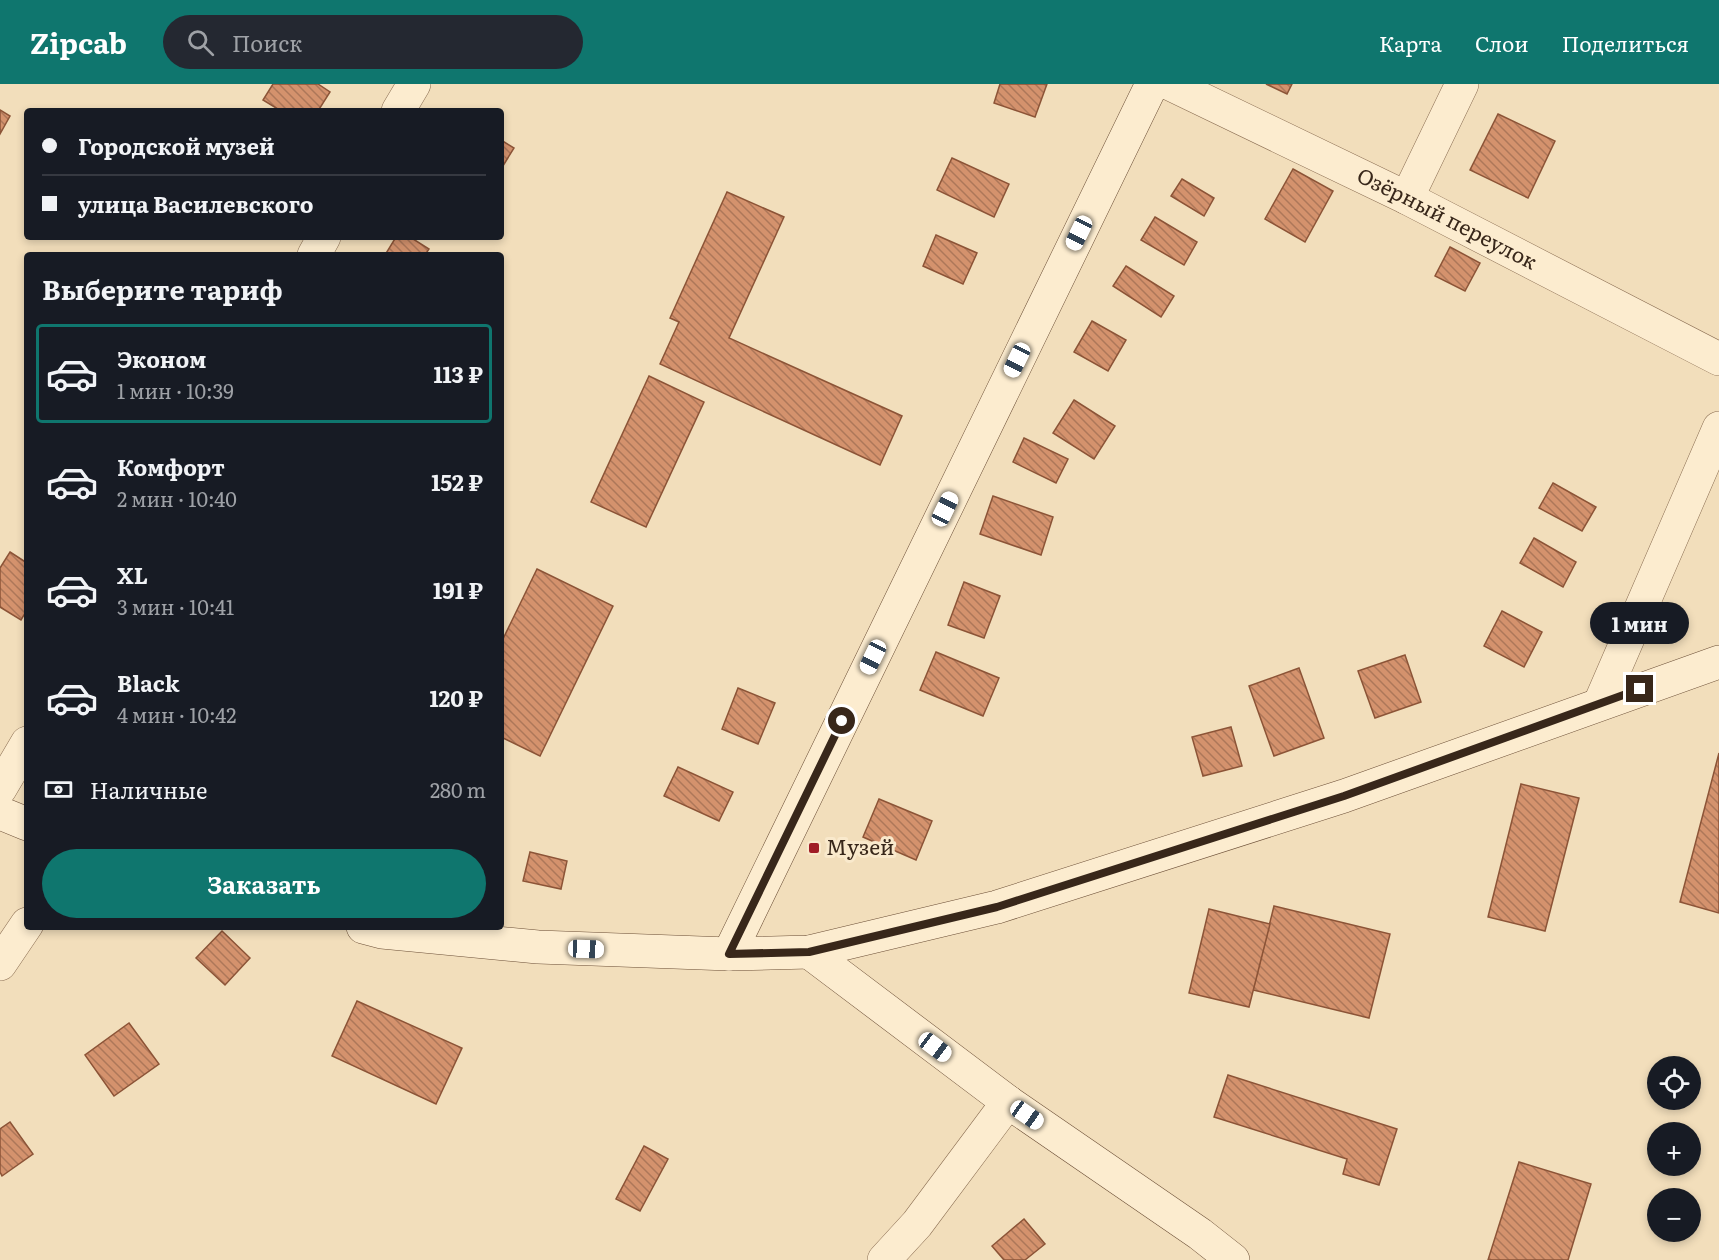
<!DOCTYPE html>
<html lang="ru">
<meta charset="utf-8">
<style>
body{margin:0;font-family:Literata,serif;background:#242831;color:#f1f3f6;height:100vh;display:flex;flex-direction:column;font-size:22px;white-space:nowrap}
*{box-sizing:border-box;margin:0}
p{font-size:20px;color:#9ea1a6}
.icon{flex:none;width:33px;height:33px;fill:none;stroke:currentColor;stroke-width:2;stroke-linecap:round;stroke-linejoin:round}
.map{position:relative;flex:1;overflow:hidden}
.sheet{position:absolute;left:24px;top:168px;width:480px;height:678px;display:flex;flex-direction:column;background:#171b24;border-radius:6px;box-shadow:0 3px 9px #0003}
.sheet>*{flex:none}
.guide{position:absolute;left:24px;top:24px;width:480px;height:132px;border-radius:6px;box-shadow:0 3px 9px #0003;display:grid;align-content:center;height:132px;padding:0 18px;background:#171b24}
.buttons{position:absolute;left:1647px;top:972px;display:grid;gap:12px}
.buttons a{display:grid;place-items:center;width:54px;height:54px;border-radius:50%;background:#171b24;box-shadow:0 3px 9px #0003;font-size:30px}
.end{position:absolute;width:27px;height:27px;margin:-14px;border:8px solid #38271a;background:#fff;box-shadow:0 0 0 3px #fff}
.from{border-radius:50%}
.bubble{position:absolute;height:42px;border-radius:21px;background:#171b24;box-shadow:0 3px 9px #0003;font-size:20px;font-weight:700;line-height:42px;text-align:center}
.car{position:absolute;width:18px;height:36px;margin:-18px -9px;border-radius:8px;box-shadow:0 0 4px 2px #0007;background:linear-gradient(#fff 24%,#345 0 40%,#fff 0 76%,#345 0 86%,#fff 0)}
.guide b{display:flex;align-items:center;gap:21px;height:57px;font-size:22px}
.guide b+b{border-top:2px solid #363941}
.guide i{width:15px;height:15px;background:#f1f3f6}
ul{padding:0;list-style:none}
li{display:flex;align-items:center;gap:18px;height:99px;margin:0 12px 9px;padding:0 6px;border:3px solid transparent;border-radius:6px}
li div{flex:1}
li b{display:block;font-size:22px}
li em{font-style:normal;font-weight:700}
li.selected{border-color:#0f766e}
li>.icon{width:54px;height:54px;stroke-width:1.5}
h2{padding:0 18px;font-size:27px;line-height:72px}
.pay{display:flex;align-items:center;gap:15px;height:66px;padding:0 18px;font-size:22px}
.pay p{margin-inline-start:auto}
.primary-button{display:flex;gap:12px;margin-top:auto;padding:12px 18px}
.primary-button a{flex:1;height:69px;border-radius:36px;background:#0f766e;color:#fff;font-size:24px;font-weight:700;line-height:69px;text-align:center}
header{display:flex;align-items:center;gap:36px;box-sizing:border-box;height:84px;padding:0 30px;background:#0f766e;color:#fff}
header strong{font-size:28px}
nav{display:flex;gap:33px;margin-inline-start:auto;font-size:21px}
.search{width:420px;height:54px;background:#242831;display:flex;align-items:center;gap:15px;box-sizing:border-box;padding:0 21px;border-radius:33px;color:#9ea1a6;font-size:22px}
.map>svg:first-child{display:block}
</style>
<header>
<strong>Zipcab</strong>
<div class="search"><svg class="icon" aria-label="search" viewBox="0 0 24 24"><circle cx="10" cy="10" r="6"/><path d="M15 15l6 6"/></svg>Поиск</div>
<nav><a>Карта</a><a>Слои</a><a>Поделиться</a></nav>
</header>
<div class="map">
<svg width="1719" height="1176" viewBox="0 0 1719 1176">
<defs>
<pattern id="building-back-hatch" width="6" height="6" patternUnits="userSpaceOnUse" patternTransform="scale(1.5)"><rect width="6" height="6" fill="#d4926d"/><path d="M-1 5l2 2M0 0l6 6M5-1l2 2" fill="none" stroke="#ad7759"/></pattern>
</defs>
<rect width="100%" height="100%" fill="#f2debb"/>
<!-- building -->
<g fill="url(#building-back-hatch)" stroke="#8c5437" stroke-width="1.5">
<polygon points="273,0 318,0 330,8 318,27 281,27 263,16"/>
<polygon points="1000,0 1047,0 1035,33 994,19"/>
<polygon points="1266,0 1292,0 1287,10"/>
<polygon points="0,26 10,32 0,50"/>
<polygon points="1498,30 1555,57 1528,114 1470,86"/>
<polygon points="501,56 514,64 501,85"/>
<polygon points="952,74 1009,100 994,133 937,106"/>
<polygon points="1293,85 1333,107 1305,158 1265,135"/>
<polygon points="1182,95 1214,114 1204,132 1171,112"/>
<polygon points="727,108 784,133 729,254 902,332 880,381 660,280 679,238 670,234"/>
<polygon points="1155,133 1197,158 1184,181 1141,156"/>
<polygon points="936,151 977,169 963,200 923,182"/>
<polygon points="396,153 410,153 429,165 425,171 385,171"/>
<polygon points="1450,163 1480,179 1465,207 1435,192"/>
<polygon points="1126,182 1174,212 1161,233 1113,202"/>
<polygon points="1092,237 1126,256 1108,287 1074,268"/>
<polygon points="649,292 704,318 646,443 591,418"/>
<polygon points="1074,316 1115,342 1094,375 1053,349"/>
<polygon points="1024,354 1068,375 1056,399 1013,378"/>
<polygon points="1553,399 1596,423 1582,447 1539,424"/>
<polygon points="993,412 1053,433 1041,471 980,450"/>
<polygon points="1534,454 1576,478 1563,503 1520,479"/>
<polygon points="10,468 27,479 27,526 21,536 0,523 0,484"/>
<polygon points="537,485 613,522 540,672 501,653 501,559"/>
<polygon points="964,498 1000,512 984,554 948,541"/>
<polygon points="1502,527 1542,548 1524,583 1484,562"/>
<polygon points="936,568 999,594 983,632 920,606"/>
<polygon points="1405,571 1421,618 1375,634 1358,587"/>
<polygon points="1299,584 1324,654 1274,672 1249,602"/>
<polygon points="738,604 775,619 758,660 722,645"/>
<polygon points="1231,643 1242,682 1203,692 1192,653"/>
<polygon points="1719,669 1719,829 1680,818"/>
<polygon points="678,683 733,708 719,737 664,712"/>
<polygon points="1521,700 1579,714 1545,847 1488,833"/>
<polygon points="879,715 932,737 916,776 863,753"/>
<polygon points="530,768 567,777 561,805 523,797"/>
<polygon points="1274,822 1390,850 1369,934 1253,906"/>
<polygon points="1209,825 1270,840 1249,923 1189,909"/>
<polygon points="222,847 250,874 225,901 196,874"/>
<polygon points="357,917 462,964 436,1020 332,972"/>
<polygon points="129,939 159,980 114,1012 85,971"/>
<polygon points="1228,991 1397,1045 1379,1101 1343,1090 1347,1075 1214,1033"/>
<polygon points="10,1038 33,1070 2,1092 0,1088 0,1045"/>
<polygon points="644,1062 668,1075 640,1127 616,1115"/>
<polygon points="1519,1078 1591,1100 1568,1176 1488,1176"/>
<polygon points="1024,1135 1045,1160 1025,1176 1004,1176 992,1162"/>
</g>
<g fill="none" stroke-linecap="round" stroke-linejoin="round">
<defs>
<g id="street">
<path id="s1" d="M1170 0 1407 114 1719 275"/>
<polyline points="398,27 414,0"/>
<polyline points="1407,114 1462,0"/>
<polyline points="314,171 324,153"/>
<polyline points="1600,619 1719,344"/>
<polyline points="0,705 27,659"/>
<polyline points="0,880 27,840"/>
<polyline points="884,1176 917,1140 1008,1018"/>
</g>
<g id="secondary">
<polyline points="0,729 27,740"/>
<polyline points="363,843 382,848 538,863 729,870 809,868 997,823 1344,712 1719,578"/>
<polyline points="809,868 1008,1018 1200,1150 1233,1176"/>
<polyline points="729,870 1152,0"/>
</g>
</defs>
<!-- street casing -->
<use href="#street" stroke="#8b6e53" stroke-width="34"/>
<!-- secondary casing -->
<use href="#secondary" stroke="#6c4f37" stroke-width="34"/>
<!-- street -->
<use href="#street" stroke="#fceccf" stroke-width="33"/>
<!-- secondary -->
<use href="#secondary" stroke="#fceccf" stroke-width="33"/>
</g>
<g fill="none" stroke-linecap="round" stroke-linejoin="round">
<!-- route -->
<polyline stroke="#38271a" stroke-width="8" points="842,637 729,870 809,868 997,823 1344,712 1640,605"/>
</g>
<!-- markers -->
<rect fill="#a01d26" stroke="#f9e9cc" stroke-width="2" x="808" y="758" width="12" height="12" rx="3"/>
<g text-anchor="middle" stroke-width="6" stroke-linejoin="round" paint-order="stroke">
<!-- street labels -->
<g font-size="21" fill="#38271a" stroke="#f9e9cc">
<text dy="7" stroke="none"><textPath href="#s1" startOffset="308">Озёрный переулок</textPath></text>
</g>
<!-- poi labels -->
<g font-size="21" fill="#38271a" stroke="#f9e9cc" text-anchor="start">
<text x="826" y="771">Музей</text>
</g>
</g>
</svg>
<div class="buttons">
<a><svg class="icon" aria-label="locate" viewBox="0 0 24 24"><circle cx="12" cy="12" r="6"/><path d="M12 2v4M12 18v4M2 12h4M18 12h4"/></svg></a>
<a>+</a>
<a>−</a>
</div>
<i class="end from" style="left:842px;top:637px"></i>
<i class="end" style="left:1640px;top:605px"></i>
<div class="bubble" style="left:1590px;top:518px;width:99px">1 мин</div>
<i class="car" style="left:1079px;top:149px;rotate:206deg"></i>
<i class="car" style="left:1017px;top:276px;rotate:206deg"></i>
<i class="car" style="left:945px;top:425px;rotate:26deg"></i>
<i class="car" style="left:873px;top:573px;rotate:206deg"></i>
<i class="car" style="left:586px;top:865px;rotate:92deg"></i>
<i class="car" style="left:935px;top:963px;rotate:127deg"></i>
<i class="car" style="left:1027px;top:1031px;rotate:125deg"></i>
<div class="guide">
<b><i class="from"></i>Городской музей</b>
<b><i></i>улица Василевского</b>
</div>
<section class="sheet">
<h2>Выберите тариф</h2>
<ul>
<li class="selected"><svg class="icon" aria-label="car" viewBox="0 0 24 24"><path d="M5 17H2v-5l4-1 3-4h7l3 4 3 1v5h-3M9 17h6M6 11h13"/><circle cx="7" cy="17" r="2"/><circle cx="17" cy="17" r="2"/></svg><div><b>Эконом</b><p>1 мин · 10:39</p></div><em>113 ₽</em></li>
<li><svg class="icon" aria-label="car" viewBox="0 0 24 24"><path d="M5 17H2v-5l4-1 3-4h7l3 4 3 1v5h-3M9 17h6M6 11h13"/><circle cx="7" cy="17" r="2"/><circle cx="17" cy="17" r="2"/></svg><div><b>Комфорт</b><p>2 мин · 10:40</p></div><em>152 ₽</em></li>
<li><svg class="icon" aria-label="car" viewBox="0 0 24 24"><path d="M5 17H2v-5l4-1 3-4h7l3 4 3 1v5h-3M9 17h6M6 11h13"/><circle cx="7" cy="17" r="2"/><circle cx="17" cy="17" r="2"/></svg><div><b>XL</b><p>3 мин · 10:41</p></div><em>191 ₽</em></li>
<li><svg class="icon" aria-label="car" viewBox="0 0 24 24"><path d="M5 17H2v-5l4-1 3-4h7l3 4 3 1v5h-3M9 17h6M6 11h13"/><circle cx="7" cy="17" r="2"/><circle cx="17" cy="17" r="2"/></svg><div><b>Black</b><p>4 мин · 10:42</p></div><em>120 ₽</em></li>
</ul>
<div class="pay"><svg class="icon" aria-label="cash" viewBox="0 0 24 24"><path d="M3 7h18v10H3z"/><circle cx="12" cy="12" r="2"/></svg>Наличные<p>280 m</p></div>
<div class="primary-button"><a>Заказать</a></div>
</section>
</div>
